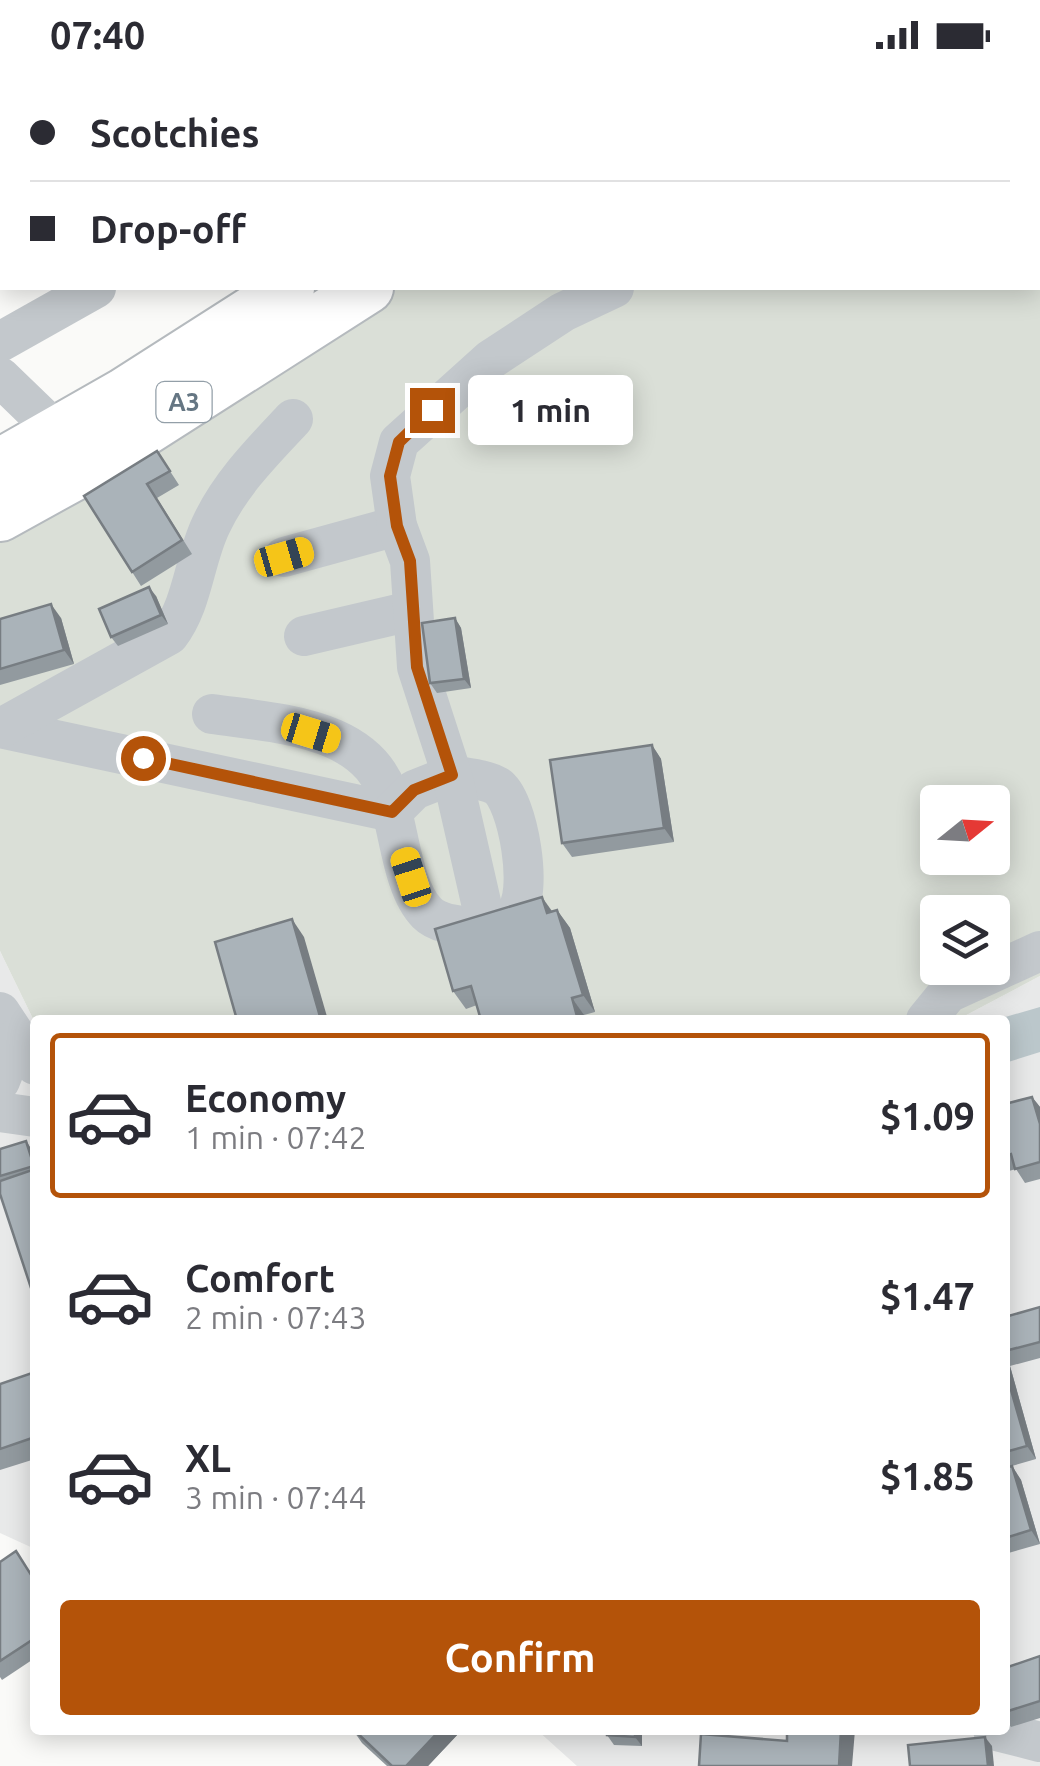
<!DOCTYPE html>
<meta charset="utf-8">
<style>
body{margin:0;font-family:Ubuntu,sans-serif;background:#f7f7f7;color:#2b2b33;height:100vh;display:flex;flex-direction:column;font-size:38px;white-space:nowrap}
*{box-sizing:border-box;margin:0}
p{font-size:32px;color:#7c7c81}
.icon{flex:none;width:55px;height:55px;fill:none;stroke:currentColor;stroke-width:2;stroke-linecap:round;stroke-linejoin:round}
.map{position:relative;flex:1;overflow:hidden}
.sheet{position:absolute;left:30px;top:945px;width:980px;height:720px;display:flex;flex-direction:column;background:#fff;border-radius:10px;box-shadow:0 5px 25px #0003}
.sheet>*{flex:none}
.top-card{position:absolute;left:0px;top:0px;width:1040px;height:220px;box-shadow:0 5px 25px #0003;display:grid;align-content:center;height:220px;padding:0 30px;background:#fff}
.needle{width:65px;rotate:72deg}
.buttons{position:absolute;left:920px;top:715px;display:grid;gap:20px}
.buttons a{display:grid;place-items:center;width:90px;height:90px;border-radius:10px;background:#fff;box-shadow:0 5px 25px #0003;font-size:50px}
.end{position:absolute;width:45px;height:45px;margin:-22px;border:12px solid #b45309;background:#fff;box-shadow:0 0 0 5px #fff}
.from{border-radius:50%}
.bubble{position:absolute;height:70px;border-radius:10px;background:#fff;box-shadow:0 5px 25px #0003;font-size:32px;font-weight:600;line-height:70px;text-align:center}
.car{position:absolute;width:30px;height:60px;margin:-30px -15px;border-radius:12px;box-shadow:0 0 8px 2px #0007;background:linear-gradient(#f5c518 24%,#345 0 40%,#f5c518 0 76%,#345 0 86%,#f5c518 0)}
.top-card b{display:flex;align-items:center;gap:35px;height:95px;font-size:38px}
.top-card b+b{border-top:2px solid #e1e1e2}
.top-card i{width:25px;height:25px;background:#2b2b33}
ul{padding:18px 0 0;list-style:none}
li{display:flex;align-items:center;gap:30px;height:165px;margin:0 20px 15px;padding:0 10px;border:5px solid transparent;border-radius:10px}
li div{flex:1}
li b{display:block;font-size:38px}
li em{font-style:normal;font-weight:600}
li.on{border-color:#b45309}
li>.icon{width:90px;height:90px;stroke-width:1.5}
.primary-button{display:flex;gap:20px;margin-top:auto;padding:20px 30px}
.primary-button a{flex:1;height:115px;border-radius:10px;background:#b45309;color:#fff;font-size:40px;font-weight:600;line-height:115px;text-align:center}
.status{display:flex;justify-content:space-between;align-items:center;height:70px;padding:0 50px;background:#fff;direction:ltr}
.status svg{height:28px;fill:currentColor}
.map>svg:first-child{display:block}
</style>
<div class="status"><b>07:40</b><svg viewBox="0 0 49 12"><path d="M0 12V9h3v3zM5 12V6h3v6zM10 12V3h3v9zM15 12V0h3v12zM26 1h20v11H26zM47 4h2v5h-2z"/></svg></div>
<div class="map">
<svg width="1040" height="1696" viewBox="0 0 1040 1696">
<rect width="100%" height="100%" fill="#fafaf8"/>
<!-- built -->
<g fill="#e8e9e9">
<polygon points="0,881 35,953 35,1479 0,1463"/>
<polygon points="1040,906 1040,1696 577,1696 537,1660 1005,1660 1005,950 957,950"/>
</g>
<!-- green -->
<path fill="#dadfd7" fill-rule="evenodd" d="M796 0H1040V906L957 950 35 953 0 881V461L371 218H1038V2H791ZM938 732H992V788H938ZM938 842H992V898H938Z"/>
<!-- water -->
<polygon fill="#bbc7cb" points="1040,937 1040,982 1005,993 1005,950 995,950"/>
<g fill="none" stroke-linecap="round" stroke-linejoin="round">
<defs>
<g id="major">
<polyline points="602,2 607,0"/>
<polyline points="716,2 721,0"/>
<polyline points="0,394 123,324 289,218"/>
<polyline points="0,446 78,403 368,218"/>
</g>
</defs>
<!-- major casing -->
<use href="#major" stroke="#b5babe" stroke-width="54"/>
<!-- minor -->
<g stroke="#c3c8cc" stroke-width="40">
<polyline points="242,0 243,2"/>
<polyline points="0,272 96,218"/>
<polyline points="0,307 57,362"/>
<polyline points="284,487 397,456"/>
<polyline points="304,566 411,541"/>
<path d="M0 658 392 742C380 657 282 654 212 644"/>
<path d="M1 658 169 565C193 534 194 490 211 455 230 414 262 382 293 349"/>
<path d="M452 705C466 708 485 709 497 716 518 729 535 827 514 844 504 853 483 855 470 856 456 856 437 853 427 843 405 821 400 771 392 742L414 720Z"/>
<polyline points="486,854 452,705 417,597 410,491 397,456 390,406 399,372 490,290 563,242 614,218"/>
<polyline points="0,942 35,995"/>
<polyline points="926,950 948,923 1040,881"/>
<polyline points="0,1011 17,968"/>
<polyline points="0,1042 35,1047"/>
<polyline points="993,1660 1040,1672"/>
</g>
<!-- major -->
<use href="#major" stroke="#fff" stroke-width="50"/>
</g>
<!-- wall -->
<g fill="#929a9f">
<polygon points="307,0 418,0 414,2 309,2"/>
<polygon points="157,381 179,415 157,428 192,484 141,516 84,426"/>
<polygon points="156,526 168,554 118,576 111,567"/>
<polygon points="61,548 74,594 0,615 0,549"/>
<polygon points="455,548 461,558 471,618 437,623 430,613"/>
<polygon points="652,675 661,689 674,772 572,787 562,773"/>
<polygon points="557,840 570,858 595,942 584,945 477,935 466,939 453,921 552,842"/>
<polygon points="1032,1027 1040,1037 1040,1109 1025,1113 1016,1099 1005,1102 1005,1034"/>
<polygon points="0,1079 35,1084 35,1230 0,1124"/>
<polygon points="1040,1237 1040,1288 1010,1296 1036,1389 1005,1398 1005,1247"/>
<polygon points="35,1302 35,1389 0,1400 0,1314"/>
<polygon points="1012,1396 1021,1410 1040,1474 1005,1484 1005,1398"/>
<polygon points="0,1492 35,1510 35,1588 2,1610 0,1607"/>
<polygon points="1040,1586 1040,1648 1011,1657 1005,1649 1005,1598"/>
<polygon points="353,1660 459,1663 428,1696 387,1696 362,1673"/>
<polygon points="607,1660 642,1660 642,1676 614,1675 607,1665"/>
</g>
<!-- shaded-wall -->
<g fill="#777d82">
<polygon points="149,517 156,526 168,554 161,545"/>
<polygon points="51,534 61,548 74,594 64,580"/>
<polygon points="455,548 461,558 471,618 464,609"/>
<polygon points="652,675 661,689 674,772 664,758"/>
<polygon points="542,827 554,844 547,843"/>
<polygon points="557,840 570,858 595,942 583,925"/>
<polygon points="292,849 304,867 328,950 321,950"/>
<polygon points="572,928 584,945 585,950 578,950"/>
<polygon points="1032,1027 1040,1037 1040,1054"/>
<polygon points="26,1071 35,1084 35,1098 34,1096"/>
<polygon points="1005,1289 1010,1296 1036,1389 1027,1376 1005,1299"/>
<polygon points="1012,1396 1021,1410 1040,1474 1031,1460"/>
<polygon points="440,1660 458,1660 459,1663 428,1696 406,1696"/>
<polygon points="635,1660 642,1660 642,1676 635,1667"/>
<polygon points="841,1660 855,1660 852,1696 839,1696"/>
<polygon points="985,1667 992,1676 994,1696 988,1696"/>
</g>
<!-- building -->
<g fill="#aab3b9" stroke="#777d82" stroke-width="2.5">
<polygon points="307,0 378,0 374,2 309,2"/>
<polygon points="157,381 170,401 147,414 182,470 132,502 84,426"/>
<polygon points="149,517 161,545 111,567 99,539"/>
<polygon points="51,534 64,580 0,599 0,549"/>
<polygon points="455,548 464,609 430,613 422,553"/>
<polygon points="652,675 664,758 562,773 550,690"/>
<polygon points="542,827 547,843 557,840 583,925 572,928 578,950 481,950 471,916 453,921 435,859"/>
<polygon points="292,849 321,950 237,950 215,872"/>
<polygon points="1032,1027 1040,1054 1040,1092 1015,1099 1011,1084 1005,1086 1005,1034"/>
<polygon points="26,1071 34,1096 0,1106 0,1079"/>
<polygon points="35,1099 35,1230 0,1124 0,1111"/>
<polygon points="1040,1237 1040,1272 1005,1281 1005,1247"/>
<polygon points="1005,1299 1027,1376 1005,1382"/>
<polygon points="35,1302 35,1367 0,1379 0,1314"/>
<polygon points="1012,1396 1031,1460 1005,1468 1005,1398"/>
<polygon points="16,1481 35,1511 35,1568 0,1591 0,1492"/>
<polygon points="1040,1586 1040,1631 1005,1642 1005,1598"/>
<polygon points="354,1660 440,1660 406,1696 392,1696"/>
<polygon points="607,1660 635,1660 635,1667 607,1665"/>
<polygon points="787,1660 841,1660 839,1696 699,1696 701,1664 787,1671"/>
<polygon points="985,1667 988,1696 910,1696 908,1675"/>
</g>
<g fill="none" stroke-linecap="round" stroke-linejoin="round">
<!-- route -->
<polyline stroke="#b45309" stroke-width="12" points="143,688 392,742 414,720 452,705 417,597 410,491 397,456 390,406 399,372 432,340"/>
</g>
<g text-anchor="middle" stroke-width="10" stroke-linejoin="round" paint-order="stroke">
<!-- shield labels -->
<rect fill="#fff" stroke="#939fa8" stroke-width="2.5" x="156.5" y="312" width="55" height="40" rx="8"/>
<g font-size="25" font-weight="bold" fill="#657683">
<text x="184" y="341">A3</text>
</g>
</g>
</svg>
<div class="buttons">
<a><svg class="needle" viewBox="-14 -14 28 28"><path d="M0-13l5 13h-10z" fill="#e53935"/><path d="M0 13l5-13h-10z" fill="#7c7c81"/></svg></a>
<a><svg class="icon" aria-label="layers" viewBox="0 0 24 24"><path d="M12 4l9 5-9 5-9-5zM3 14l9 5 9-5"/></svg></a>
</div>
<i class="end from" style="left:143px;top:688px"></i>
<i class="end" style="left:432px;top:340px"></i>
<div class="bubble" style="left:468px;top:305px;width:165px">1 min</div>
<i class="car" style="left:284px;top:487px;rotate:74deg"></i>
<i class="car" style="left:311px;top:663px;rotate:107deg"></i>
<i class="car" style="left:411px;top:807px;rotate:342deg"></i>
<div class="top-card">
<b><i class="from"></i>Scotchies</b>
<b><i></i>Drop-off</b>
</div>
<section class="sheet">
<ul>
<li class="on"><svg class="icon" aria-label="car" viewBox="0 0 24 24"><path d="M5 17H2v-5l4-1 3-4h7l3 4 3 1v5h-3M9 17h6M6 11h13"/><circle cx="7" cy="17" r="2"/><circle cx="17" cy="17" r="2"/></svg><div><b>Economy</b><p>1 min · 07:42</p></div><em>$1.09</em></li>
<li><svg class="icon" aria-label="car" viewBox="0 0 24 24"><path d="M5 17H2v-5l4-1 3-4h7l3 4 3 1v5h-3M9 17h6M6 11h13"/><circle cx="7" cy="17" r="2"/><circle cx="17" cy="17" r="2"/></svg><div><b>Comfort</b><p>2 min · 07:43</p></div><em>$1.47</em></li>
<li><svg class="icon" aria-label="car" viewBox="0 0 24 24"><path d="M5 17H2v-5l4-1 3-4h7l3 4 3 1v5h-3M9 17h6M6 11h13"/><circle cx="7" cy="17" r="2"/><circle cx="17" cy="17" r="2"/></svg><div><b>XL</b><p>3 min · 07:44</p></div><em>$1.85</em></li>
</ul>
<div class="primary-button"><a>Confirm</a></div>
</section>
</div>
